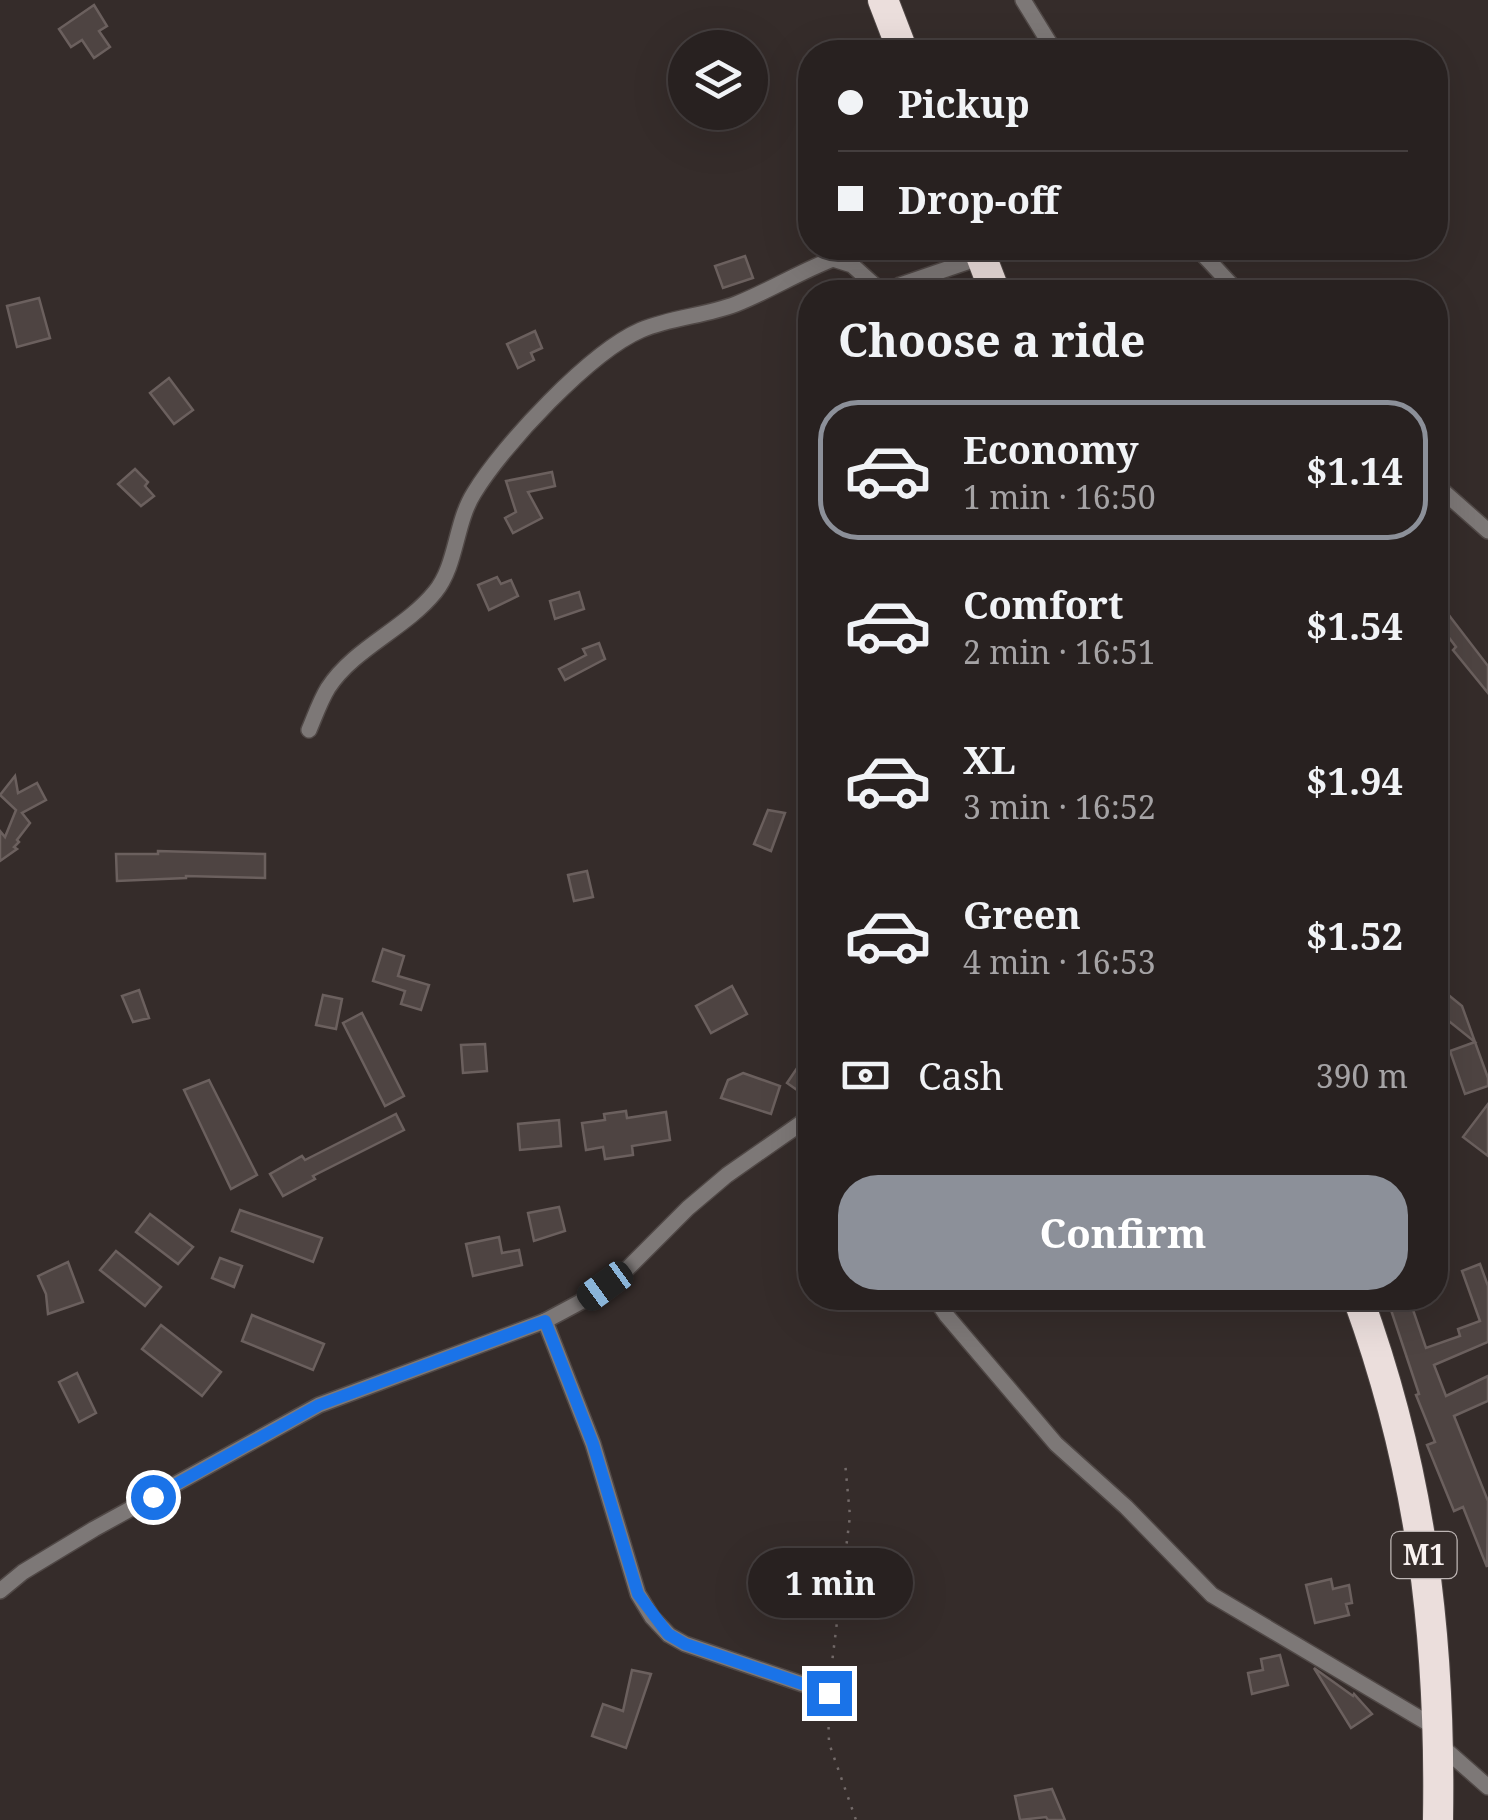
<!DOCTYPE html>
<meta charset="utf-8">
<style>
body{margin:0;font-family:"Noto Serif",serif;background:#302929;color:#f1f3f6;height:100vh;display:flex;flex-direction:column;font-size:38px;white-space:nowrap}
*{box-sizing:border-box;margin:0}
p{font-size:32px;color:#a5a3a5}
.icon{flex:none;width:55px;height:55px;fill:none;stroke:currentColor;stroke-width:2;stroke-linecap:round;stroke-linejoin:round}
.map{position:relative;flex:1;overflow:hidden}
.side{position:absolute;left:798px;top:280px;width:650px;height:1030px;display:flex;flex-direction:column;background:#282120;border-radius:40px;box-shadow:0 10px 40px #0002,0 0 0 2px #443e3e}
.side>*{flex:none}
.top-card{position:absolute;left:798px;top:40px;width:650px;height:220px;border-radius:40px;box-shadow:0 10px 40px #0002,0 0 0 2px #443e3e;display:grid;align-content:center;height:220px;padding:0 40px;background:#282120}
.controls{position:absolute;left:668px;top:30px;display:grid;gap:20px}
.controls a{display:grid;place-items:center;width:100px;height:100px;border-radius:50%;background:#282120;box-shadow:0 10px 40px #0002,0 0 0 2px #443e3e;font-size:50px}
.end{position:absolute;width:45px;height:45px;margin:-22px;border:12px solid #1a73e8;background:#fff;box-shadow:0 0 0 5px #fff}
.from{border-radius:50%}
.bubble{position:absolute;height:70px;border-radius:35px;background:#282120;box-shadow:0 10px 40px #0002,0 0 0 2px #443e3e;font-size:32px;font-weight:700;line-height:70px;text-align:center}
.car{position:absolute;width:30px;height:60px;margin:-30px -15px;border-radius:12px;box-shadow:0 0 8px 2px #0007;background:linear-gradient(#222 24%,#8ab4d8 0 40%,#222 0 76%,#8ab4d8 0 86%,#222 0)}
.top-card b{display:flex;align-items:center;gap:35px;height:95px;font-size:38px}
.top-card b+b{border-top:2px solid #443e3e}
.top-card i{width:25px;height:25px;background:#f1f3f6}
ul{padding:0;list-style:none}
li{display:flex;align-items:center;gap:30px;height:140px;margin:0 20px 15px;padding:0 20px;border:5px solid transparent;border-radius:40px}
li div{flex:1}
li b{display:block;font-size:38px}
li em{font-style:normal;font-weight:700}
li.active{border-color:#8c9099}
li>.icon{width:90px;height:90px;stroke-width:1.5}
h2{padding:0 40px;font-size:45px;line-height:120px}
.pay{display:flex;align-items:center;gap:25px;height:110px;padding:0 40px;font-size:38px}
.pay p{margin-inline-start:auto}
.action{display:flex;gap:20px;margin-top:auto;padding:20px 40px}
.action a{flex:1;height:115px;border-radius:40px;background:#8c9099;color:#fff;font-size:40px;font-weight:700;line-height:115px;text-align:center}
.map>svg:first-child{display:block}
</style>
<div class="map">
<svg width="1488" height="1820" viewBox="0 0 1488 1820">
<rect width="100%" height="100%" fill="#352c2a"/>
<!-- building -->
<g fill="#4e4442" stroke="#6b605e" stroke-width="2.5">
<polygon points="94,5 107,26 99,31 110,47 94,58 82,40 71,47 59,29"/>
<polygon points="745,256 753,278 723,288 715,266"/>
<polygon points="39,298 50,338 17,347 7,306"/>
<polygon points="535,331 542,348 531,353 534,360 518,368 507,344"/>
<polygon points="169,378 193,410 174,424 150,393"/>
<polygon points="135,469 148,482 145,486 154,496 141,506 118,484"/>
<polygon points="552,472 555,486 528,492 542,518 513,533 505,518 516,512 506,481"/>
<polygon points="497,577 501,584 511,580 518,596 489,610 478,585"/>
<polygon points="579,592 584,609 555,619 550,601"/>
<polygon points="1435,597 1488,666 1488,693 1453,650 1456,647 1435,619"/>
<polygon points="599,643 605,659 565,680 559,669 586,655 583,649"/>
<polygon points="15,776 18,793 37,783 46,800 22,813 30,823 17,840 19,842 14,847 17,849 0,861 0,831 5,837 16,810 0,795"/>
<polygon points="768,810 785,813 771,851 754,844"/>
<polygon points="158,851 265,854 265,878 186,876 186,878 117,881 116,854 158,854"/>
<polygon points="587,871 593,897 574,901 568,875"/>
<polygon points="383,949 404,956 398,976 429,985 421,1010 401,1004 405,991 373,981"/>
<polygon points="732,986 747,1014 711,1033 696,1006"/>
<polygon points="139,990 149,1018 133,1022 122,996"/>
<polygon points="1446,993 1462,1006 1488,1078 1488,1086 1465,1094 1450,1051 1475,1042 1435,1010"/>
<polygon points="323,995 342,999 336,1029 316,1025"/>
<polygon points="362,1013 404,1096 385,1106 343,1023"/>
<polygon points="485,1044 487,1071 463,1073 461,1045"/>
<polygon points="810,1049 810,1099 787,1083"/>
<polygon points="743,1073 780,1086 771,1114 721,1098 728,1080"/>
<polygon points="209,1080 257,1175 231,1189 184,1090"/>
<polygon points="1488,1104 1488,1156 1463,1137"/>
<polygon points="626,1111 627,1118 666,1112 670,1140 632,1146 633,1155 605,1159 603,1147 586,1150 582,1123 605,1120 604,1114"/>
<polygon points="396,1114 404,1130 313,1176 315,1179 283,1196 270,1174 302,1156 305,1160"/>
<polygon points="559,1120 561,1146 520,1150 518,1124"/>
<polygon points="559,1207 565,1231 534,1241 528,1213"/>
<polygon points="240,1210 322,1238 313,1262 232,1231"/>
<polygon points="150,1214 193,1247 178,1264 136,1232"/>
<polygon points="499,1237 502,1253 519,1250 522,1265 473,1276 466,1244"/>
<polygon points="116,1251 161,1287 145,1306 100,1270"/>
<polygon points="220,1258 242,1266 234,1287 212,1278"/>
<polygon points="68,1262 83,1302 48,1314 46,1294 38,1276"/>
<polygon points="1480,1264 1488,1286 1488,1342 1434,1365 1446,1396 1488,1376 1488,1401 1454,1416 1488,1501 1487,1567 1463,1507 1454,1511 1427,1445 1435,1442 1416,1395 1419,1394 1387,1298 1409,1298 1426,1348 1460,1336 1458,1329 1480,1321 1462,1271"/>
<polygon points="252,1315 324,1344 313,1370 242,1341"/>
<polygon points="161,1325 221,1372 202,1396 142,1349"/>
<polygon points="77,1373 96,1413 79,1422 59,1382"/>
<polygon points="1331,1579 1333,1589 1349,1585 1352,1603 1346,1604 1349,1615 1315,1623 1306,1585"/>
<polygon points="1280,1655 1288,1685 1252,1694 1248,1673 1263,1670 1261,1659"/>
<polygon points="1314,1668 1353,1696 1354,1694 1372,1714 1351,1728"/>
<polygon points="632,1670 651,1674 626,1748 592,1736 603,1704 623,1711"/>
<polygon points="1052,1789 1065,1820 1048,1820 1046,1817 1020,1820 1015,1796"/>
</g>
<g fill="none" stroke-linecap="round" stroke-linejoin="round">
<defs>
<g id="street">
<polyline points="1023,0 1055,52"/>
<polyline points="1197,248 1238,292"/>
<polyline points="888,292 900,285 982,257"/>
<polyline points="1435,484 1488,531"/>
<path d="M309 730C315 716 320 701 328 688 354 648 405 629 435 592 457 565 455 523 474 493 503 445 590 352 641 330 672 317 705 316 736 304 769 291 799 272 833 259L852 265 882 292"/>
<polyline points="935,1298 947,1316 1056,1444 1126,1507 1212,1595 1438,1729"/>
<polyline points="545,1321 593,1444 638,1594 652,1617 669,1635 685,1644 829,1693"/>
<polyline points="0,1591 23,1572 94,1529 319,1405 545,1321 586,1299 624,1272 688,1208 727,1175 810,1117"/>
<polyline points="1439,1744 1488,1787"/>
</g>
<g id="highway">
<polyline points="883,0 903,52"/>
<polyline points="978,248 995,292"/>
<path d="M1358 1298C1421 1471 1441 1636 1438 1820"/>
</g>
</defs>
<!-- street casing -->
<use href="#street" stroke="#504846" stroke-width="18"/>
<!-- highway casing -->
<use href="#highway" stroke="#504846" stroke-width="32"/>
<!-- path -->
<g stroke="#736a69" stroke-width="2.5" stroke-dasharray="2.5 8" stroke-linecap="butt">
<polyline points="830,1679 850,1516 845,1462"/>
<polyline points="828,1706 829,1743 856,1820"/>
</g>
<!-- street -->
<use href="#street" stroke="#7d7877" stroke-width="15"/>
<!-- highway -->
<use href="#highway" stroke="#ebdedc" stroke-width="30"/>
</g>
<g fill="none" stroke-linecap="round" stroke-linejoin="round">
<!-- route -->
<polyline stroke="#1a73e8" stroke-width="12" points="153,1497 319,1405 545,1321 593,1444 638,1594 668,1634 685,1644 829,1693"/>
</g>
<g text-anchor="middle" stroke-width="8" stroke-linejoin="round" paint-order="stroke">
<!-- shield labels -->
<rect fill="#352c2a" stroke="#beb6b5" stroke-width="2.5" x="1391.5" y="1532" width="65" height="46" rx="8"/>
<g font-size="28" font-weight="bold" fill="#f8f1f0">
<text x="1424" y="1565">M1</text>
</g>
</g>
</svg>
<div class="controls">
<a><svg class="icon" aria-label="layers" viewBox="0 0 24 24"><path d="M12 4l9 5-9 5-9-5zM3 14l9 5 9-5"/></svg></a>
</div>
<i class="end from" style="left:153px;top:1497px"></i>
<i class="end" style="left:829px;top:1693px"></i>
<div class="bubble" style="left:748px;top:1548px;width:165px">1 min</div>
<i class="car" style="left:605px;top:1286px;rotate:234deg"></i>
<div class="top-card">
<b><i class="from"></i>Pickup</b>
<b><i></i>Drop-off</b>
</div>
<section class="side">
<h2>Choose a ride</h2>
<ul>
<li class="active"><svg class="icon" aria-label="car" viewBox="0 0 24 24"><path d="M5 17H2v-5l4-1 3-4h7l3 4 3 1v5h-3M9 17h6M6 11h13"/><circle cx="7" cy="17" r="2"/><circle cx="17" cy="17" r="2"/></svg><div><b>Economy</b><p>1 min · 16:50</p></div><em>$1.14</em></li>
<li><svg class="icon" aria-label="car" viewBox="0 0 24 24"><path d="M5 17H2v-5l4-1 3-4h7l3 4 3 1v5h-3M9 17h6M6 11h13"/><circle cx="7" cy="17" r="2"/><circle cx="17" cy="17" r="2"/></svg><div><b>Comfort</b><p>2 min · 16:51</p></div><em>$1.54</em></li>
<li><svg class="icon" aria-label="car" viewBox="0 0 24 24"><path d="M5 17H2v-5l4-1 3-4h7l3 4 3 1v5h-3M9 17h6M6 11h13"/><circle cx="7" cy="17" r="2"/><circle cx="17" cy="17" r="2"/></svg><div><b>XL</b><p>3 min · 16:52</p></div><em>$1.94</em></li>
<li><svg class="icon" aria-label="car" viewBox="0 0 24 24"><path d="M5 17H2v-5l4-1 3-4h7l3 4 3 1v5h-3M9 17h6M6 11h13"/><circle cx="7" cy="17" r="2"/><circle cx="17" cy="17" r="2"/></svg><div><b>Green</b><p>4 min · 16:53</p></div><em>$1.52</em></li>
</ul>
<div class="pay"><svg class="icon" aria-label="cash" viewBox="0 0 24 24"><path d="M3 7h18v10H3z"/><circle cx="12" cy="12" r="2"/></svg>Cash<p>390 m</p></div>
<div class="action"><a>Confirm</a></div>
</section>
</div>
